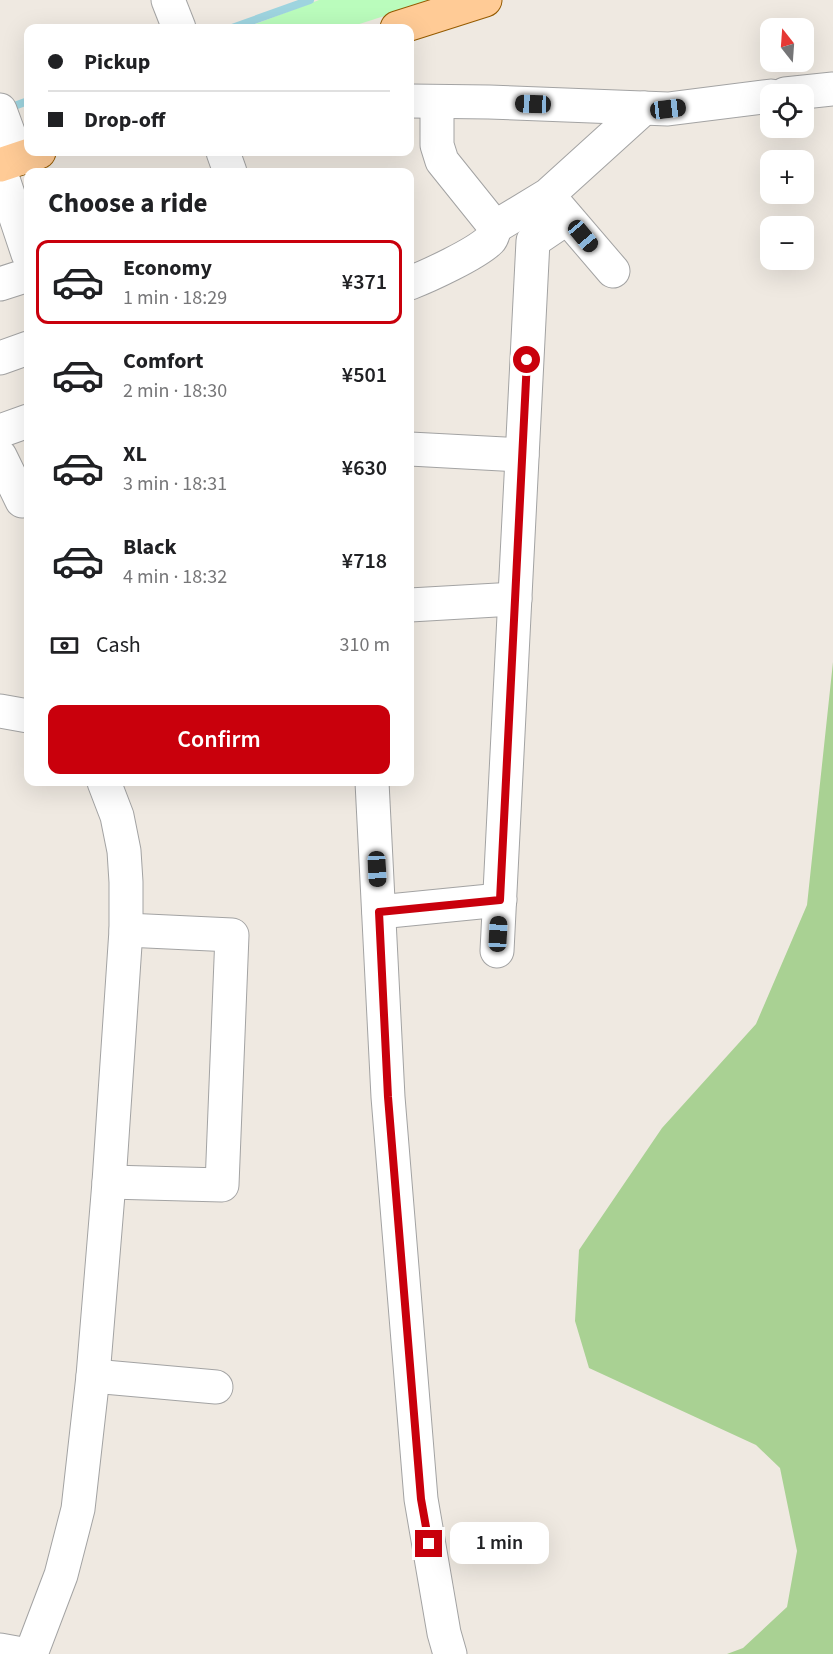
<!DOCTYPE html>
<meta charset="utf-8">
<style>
body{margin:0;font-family:"Source Sans 3",sans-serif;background:#f6f6f6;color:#202124;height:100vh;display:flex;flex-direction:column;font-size:22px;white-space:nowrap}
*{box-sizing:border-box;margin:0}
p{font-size:20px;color:#757577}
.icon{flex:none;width:33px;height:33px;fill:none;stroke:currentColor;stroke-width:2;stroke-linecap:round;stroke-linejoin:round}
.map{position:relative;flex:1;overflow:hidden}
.panel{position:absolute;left:24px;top:168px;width:390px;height:618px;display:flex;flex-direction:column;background:#fff;border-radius:12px;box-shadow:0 6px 24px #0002}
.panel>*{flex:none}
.hud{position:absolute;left:24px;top:24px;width:390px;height:132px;border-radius:12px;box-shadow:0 6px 24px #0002;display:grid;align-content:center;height:132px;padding:0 24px;background:#fff}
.needle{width:39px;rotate:343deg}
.controls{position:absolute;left:760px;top:18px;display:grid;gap:12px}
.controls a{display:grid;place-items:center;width:54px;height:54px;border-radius:12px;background:#fff;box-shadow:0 6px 24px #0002;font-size:30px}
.end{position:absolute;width:27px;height:27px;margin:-14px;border:8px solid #c9000c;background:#fff;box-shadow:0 0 0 3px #fff}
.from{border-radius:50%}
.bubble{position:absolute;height:42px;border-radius:12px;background:#fff;box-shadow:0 6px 24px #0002;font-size:20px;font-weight:600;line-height:42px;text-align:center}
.car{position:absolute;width:18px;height:36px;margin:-18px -9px;border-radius:8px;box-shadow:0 0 4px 2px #0007;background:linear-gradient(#222 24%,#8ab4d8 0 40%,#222 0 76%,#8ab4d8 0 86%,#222 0)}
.hud b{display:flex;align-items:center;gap:21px;height:57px;font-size:22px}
.hud b+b{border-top:2px solid #e0e0e0}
.hud i{width:15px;height:15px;background:#202124}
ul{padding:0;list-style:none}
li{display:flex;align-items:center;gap:18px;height:84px;margin:0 12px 9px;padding:0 12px;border:3px solid transparent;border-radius:12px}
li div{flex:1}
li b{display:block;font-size:22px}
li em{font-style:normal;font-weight:600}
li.on{border-color:#c9000c}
li>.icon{width:54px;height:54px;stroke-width:1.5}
h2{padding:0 24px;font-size:27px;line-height:72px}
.pay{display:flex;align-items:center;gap:15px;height:66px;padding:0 24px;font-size:22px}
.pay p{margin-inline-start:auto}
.button{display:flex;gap:12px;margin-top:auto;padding:12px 24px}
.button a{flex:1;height:69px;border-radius:12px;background:#c9000c;color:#fff;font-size:24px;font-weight:600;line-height:69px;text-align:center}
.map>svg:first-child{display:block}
</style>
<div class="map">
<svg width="833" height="1654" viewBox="0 0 833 1654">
<rect width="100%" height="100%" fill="#efe9e1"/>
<!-- forest -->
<polygon fill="#a9d193" points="833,662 833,1654 727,1654 743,1648 787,1607 797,1551 780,1468 756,1445 589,1368 575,1321 579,1250 662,1128 756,1024 807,905"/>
<!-- park -->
<polygon fill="#bafcbc" points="319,0 434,0 347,28 252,28 253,25"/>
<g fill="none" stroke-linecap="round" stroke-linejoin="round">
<!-- stream -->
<g stroke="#9ed4df" stroke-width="8">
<polyline points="232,28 310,0"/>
<polyline points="6,109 28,101"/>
</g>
<defs>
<g id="minor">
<polyline points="168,0 179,28"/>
<polyline points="785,94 833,89"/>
<polyline points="410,101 489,102 668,109 771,96"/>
<polyline points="437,102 437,145 442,161 495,227 548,195 644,108"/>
<polyline points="0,110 18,159"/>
<polyline points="223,152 230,172"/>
<polyline points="0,170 28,254"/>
<polyline points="553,201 613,271"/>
<path d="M410 283C428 276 476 254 490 240 493 237 494 231 495 227"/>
<polyline points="0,284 28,275"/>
<polyline points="0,358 28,348"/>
<polyline points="0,431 28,421"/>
<polyline points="410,449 522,455"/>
<polyline points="0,456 22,501"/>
<polyline points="410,605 515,599"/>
<polyline points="0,711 28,716"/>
<polyline points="372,782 388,1097 421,1499 444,1633 450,1654"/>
<polyline points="379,912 500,900"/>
<polyline points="497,951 533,241 567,218"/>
<polyline points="109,1182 222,1185 232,935 126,930"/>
<polyline points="93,1376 216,1387"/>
<polyline points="0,1650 22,1654"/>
<polyline points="31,1654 61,1575 78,1509 93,1376 109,1182 126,930 126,882 124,851 117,816 104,782"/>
</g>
<g id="major">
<polyline points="397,28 485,0"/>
<polyline points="0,165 39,152"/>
</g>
</defs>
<!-- minor casing -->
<use href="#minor" stroke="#a3a3a3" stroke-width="35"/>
<!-- major casing -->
<use href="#major" stroke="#955b00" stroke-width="35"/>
<!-- minor -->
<use href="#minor" stroke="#fff" stroke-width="33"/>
<!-- major -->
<use href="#major" stroke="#ffcb96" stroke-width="33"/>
</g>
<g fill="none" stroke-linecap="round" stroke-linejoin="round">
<!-- route -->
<polyline stroke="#c9000c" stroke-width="8" points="429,1544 421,1499 388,1097 379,912 500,900 527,360"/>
</g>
</svg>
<div class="controls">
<a><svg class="needle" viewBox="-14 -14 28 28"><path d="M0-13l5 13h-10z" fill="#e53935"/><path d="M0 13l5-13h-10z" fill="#757577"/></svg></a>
<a><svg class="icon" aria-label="locate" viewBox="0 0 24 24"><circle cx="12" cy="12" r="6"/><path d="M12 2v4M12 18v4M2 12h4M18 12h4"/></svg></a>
<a>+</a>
<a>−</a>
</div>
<i class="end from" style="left:527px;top:360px"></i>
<i class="end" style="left:429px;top:1544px"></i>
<div class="bubble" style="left:450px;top:1522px;width:99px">1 min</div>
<i class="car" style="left:533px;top:104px;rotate:272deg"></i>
<i class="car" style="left:668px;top:109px;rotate:83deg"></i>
<i class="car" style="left:583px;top:236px;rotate:140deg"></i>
<i class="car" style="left:377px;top:869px;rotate:177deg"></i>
<i class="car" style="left:498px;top:934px;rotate:3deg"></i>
<div class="hud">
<b><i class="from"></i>Pickup</b>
<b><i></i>Drop-off</b>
</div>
<section class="panel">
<h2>Choose a ride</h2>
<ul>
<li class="on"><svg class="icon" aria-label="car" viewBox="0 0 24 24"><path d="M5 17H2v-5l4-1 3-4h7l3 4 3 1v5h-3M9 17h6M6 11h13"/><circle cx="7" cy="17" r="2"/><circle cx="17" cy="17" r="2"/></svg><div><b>Economy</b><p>1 min · 18:29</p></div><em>¥371</em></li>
<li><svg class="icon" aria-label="car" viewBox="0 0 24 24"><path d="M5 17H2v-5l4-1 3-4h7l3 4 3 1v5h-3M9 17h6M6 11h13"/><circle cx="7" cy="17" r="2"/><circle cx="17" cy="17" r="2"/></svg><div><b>Comfort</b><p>2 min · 18:30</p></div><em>¥501</em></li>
<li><svg class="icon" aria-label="car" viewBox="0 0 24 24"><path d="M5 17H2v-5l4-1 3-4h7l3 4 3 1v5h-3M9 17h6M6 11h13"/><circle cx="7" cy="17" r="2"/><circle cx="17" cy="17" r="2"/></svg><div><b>XL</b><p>3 min · 18:31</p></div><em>¥630</em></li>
<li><svg class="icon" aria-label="car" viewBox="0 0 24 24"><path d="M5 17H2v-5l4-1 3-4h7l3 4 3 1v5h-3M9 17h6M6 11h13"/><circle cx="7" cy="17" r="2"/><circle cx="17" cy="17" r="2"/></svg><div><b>Black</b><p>4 min · 18:32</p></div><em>¥718</em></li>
</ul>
<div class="pay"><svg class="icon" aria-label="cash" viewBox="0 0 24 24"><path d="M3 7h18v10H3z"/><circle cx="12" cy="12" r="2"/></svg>Cash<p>310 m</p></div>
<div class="button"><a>Confirm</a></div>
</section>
</div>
